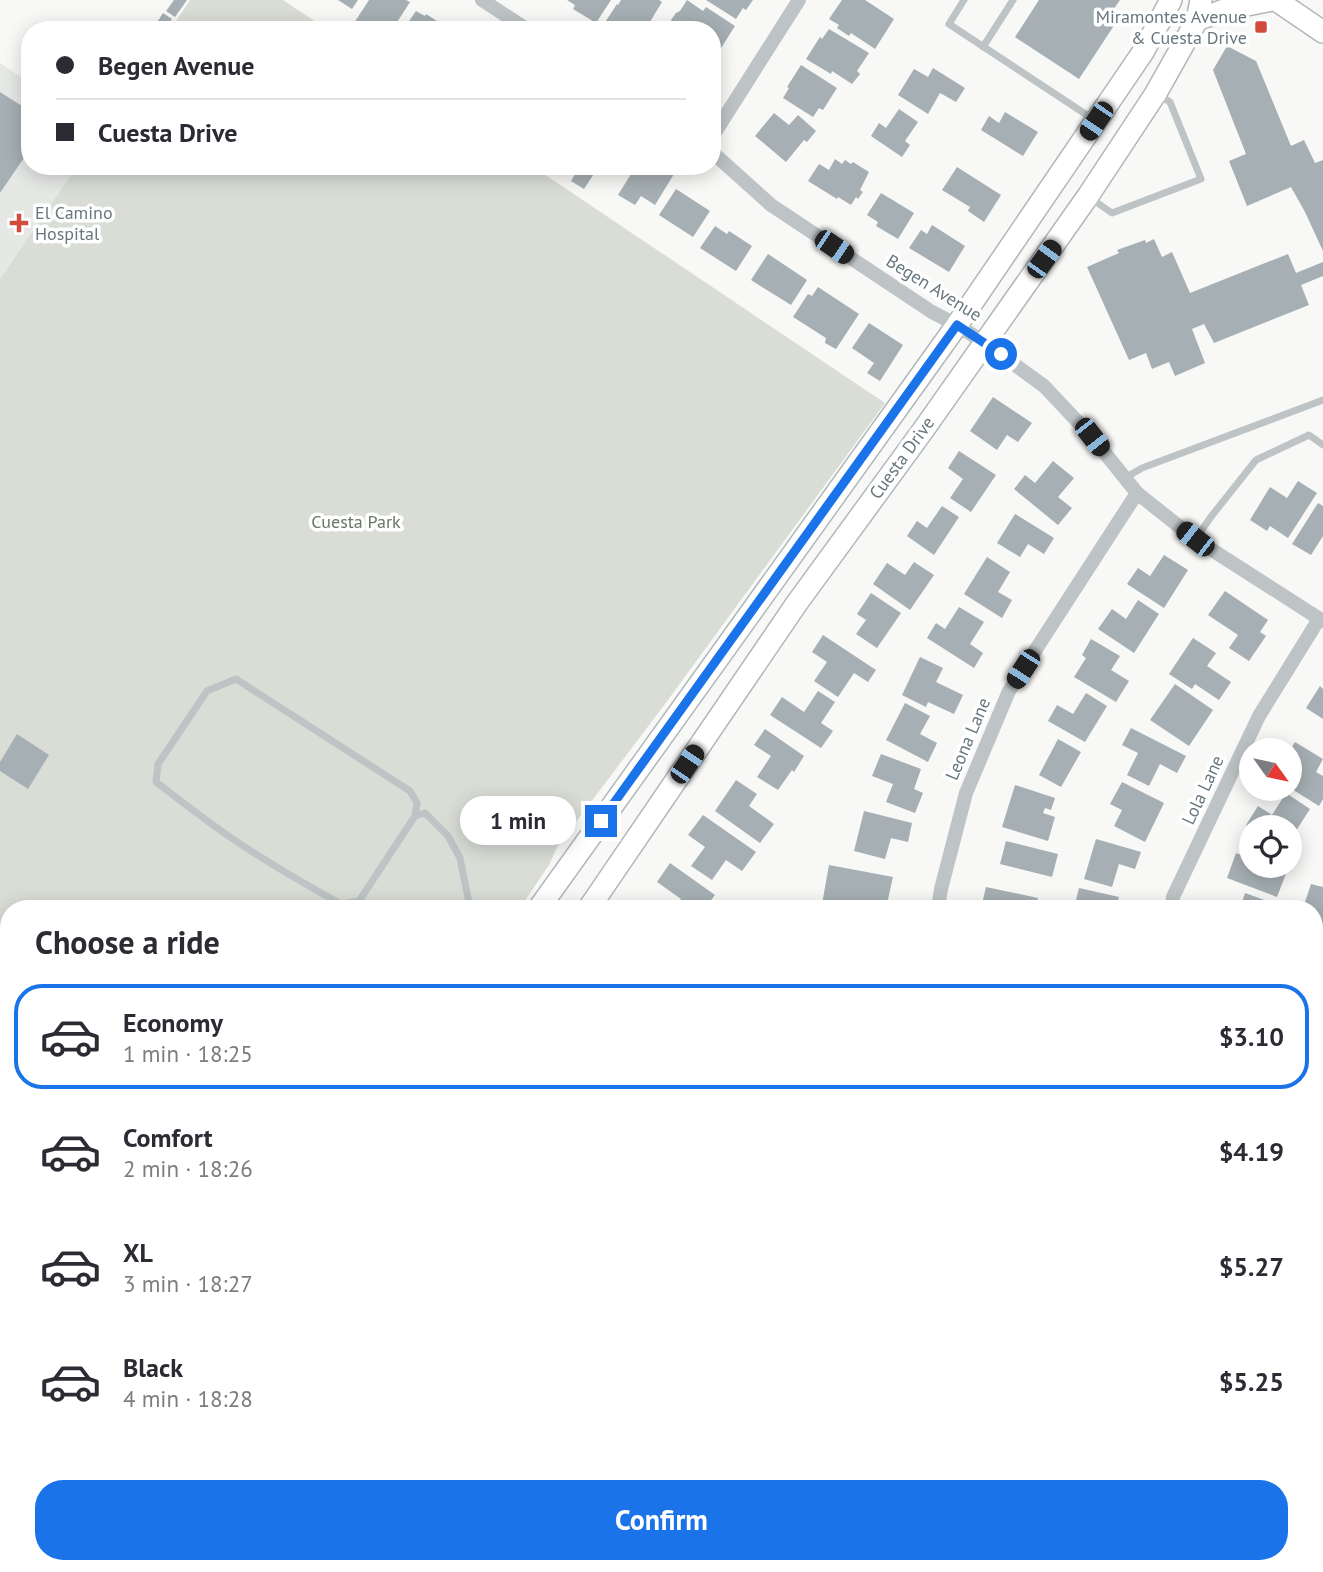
<!DOCTYPE html>
<meta charset="utf-8">
<style>
body{margin:0;font-family:"PT Sans",sans-serif;background:#f2f2f3;color:#2b2b33;height:100vh;display:flex;flex-direction:column;font-size:26px;white-space:nowrap}
*{box-sizing:border-box;margin:0}
p{font-size:23px;color:#7c7c81}
.icon{flex:none;width:38px;height:38px;fill:none;stroke:currentColor;stroke-width:2;stroke-linecap:round;stroke-linejoin:round}
.map{position:relative;flex:1;overflow:hidden}
.side{position:absolute;left:0px;top:900px;width:1323px;height:674px;display:flex;flex-direction:column;background:#fff;border-radius:28px 28px 0 0;box-shadow:0 4px 18px #0003}
.side>*{flex:none}
.banner{position:absolute;left:21px;top:21px;width:700px;height:154px;border-radius:28px;box-shadow:0 4px 18px #0003;display:grid;align-content:center;height:154px;padding:0 35px;background:#fff}
.needle{width:46px;rotate:123deg}
.tools{position:absolute;left:1239px;top:738px;display:grid;gap:14px}
.tools a{display:grid;place-items:center;width:63px;height:63px;border-radius:50%;background:#fff;box-shadow:0 4px 18px #0003;font-size:35px}
.end{position:absolute;width:32px;height:32px;margin:-16px;border:9px solid #1a73e8;background:#fff;box-shadow:0 0 0 4px #fff}
.from{border-radius:50%}
.bubble{position:absolute;height:49px;border-radius:24px;background:#fff;box-shadow:0 4px 18px #0003;font-size:23px;font-weight:700;line-height:49px;text-align:center}
.car{position:absolute;width:21px;height:42px;margin:-21px -10px;border-radius:9px;box-shadow:0 0 5px 2px #0007;background:linear-gradient(#222 24%,#8ab4d8 0 40%,#222 0 76%,#8ab4d8 0 86%,#222 0)}
.banner b{display:flex;align-items:center;gap:24px;height:66px;font-size:26px}
.banner b+b{border-top:2px solid #e1e1e2}
.banner i{width:18px;height:18px;background:#2b2b33}
ul{padding:0;list-style:none}
li{display:flex;align-items:center;gap:21px;height:105px;margin:0 14px 10px;padding:0 21px;border:4px solid transparent;border-radius:28px}
li div{flex:1}
li b{display:block;font-size:26px}
li em{font-style:normal;font-weight:700}
li.current{border-color:#1a73e8}
li>.icon{width:63px;height:63px;stroke-width:1.5}
h2{padding:0 35px;font-size:32px;line-height:84px}
.button{display:flex;gap:14px;margin-top:auto;padding:14px 35px}
.button a{flex:1;height:80px;border-radius:28px;background:#1a73e8;color:#fff;font-size:28px;font-weight:700;line-height:80px;text-align:center}
.map>svg:first-child{display:block}
</style>
<div class="map">
<svg width="1323" height="1572" viewBox="0 0 1323 1572">
<rect width="100%" height="100%" fill="#f8f8f6"/>
<!-- built -->
<polygon fill="#e6e8e6" points="0,63 30,83 30,166 77,166 0,279"/>
<!-- green -->
<g fill="#d9ddd6">
<polygon points="190,0 283,0 328,30 170,30"/>
<polygon points="77,166 532,166 885,403 665,704 557,847 549,865 520,908 9,908 9,1564 78,1565 73,1572 3,1572 0,1570 0,279"/>
</g>
<!-- building -->
<g fill="#a6afb3">
<polygon points="174,0 187,0 175,17 166,11"/>
<polygon points="338,0 358,0 352,9"/>
<polygon points="369,0 406,0 410,2 392,30 364,30 354,23"/>
<polygon points="567,0 611,0 596,23 573,9 575,5"/>
<polygon points="621,0 659,0 662,2 645,30 605,30 602,27 617,4 618,5"/>
<polygon points="687,0 703,11 706,7 735,26 716,56 712,54 712,30 675,30 670,27 673,23 671,20 676,13 680,11"/>
<polygon points="706,0 753,0 746,10 743,8 736,19"/>
<polygon points="842,0 865,0 894,19 875,49 851,33 849,36 837,28 839,25 829,19"/>
<polygon points="1039,0 1120,0 1107,19 1115,24 1079,79 1015,37"/>
<polygon points="416,11 425,16 426,14 448,28 447,30 403,30"/>
<polygon points="163,13 172,19 164,30 152,30"/>
<polygon points="829,29 869,53 857,71 860,74 852,84 832,71 831,74 806,59 820,37 822,39"/>
<polygon points="1227,46 1256,61 1291,146 1304,140 1315,163 1323,160 1323,251 1305,212 1291,187 1247,206 1229,161 1246,154 1213,70"/>
<polygon points="801,65 837,88 823,110 819,108 813,117 783,98 789,88 787,87"/>
<polygon points="933,68 965,88 956,102 940,93 928,114 898,95 914,69 928,77"/>
<polygon points="0,92 30,111 30,118 22,129 30,134 30,149 0,193"/>
<polygon points="899,109 918,122 905,141 910,145 902,157 871,136 879,123 886,128"/>
<polygon points="1005,112 1038,132 1023,156 981,130 989,116 999,123"/>
<polygon points="774,113 789,125 798,115 816,131 807,142 804,140 786,162 755,136"/>
<polygon points="835,159 842,164 845,160 851,164 853,162 869,172 860,190 863,192 858,199 856,197 851,205 838,197 837,199 808,181 819,164 829,170"/>
<polygon points="580,166 599,166 584,189 571,181"/>
<polygon points="607,166 626,166 621,175"/>
<polygon points="636,166 662,166 674,174 655,205 641,196 635,205 618,195"/>
<polygon points="957,167 1001,195 984,222 968,211 970,207 942,190"/>
<polygon points="676,189 710,211 693,237 659,215"/>
<polygon points="881,193 914,213 898,239 876,226 878,222 867,215"/>
<polygon points="932,225 965,246 949,272 909,248 921,230 927,234"/>
<polygon points="715,226 727,234 729,231 752,246 736,271 700,248"/>
<polygon points="1154,239 1162,257 1172,252 1190,293 1288,254 1296,273 1323,262 1323,276 1301,285 1309,305 1214,343 1204,324 1192,329 1205,363 1175,376 1169,362 1152,369 1146,353 1129,360 1087,267 1119,253 1117,250 1145,240 1146,243"/>
<polygon points="768,254 807,280 791,305 751,280"/>
<polygon points="818,287 859,314 836,349 825,343 826,338 793,317 808,294 812,296"/>
<polygon points="869,323 903,345 880,381 867,373 874,363 852,348"/>
<polygon points="993,397 1032,423 1018,442 1007,435 997,450 970,431"/>
<polygon points="959,451 996,475 971,512 950,498 963,479 948,468"/>
<polygon points="1053,461 1074,478 1058,497 1072,508 1058,525 1014,489 1025,475 1035,483"/>
<polygon points="1298,481 1317,493 1288,538 1270,526 1267,531 1250,520 1270,487 1287,498"/>
<polygon points="1318,503 1323,506 1323,536 1311,555 1292,544"/>
<polygon points="942,506 959,517 934,555 907,536 917,521 927,528"/>
<polygon points="1015,514 1054,538 1044,554 1028,544 1020,557 997,543"/>
<polygon points="1164,555 1188,570 1164,608 1127,584 1138,568 1150,576"/>
<polygon points="987,557 1010,572 998,592 1012,600 1002,618 964,594"/>
<polygon points="914,562 934,575 910,610 873,584 887,563 905,575"/>
<polygon points="1225,591 1268,620 1260,632 1266,636 1249,661 1229,648 1238,635 1208,615"/>
<polygon points="871,593 901,613 877,648 856,634 866,620 857,614"/>
<polygon points="1138,600 1159,614 1134,653 1098,629 1112,609 1126,619"/>
<polygon points="959,607 984,622 970,644 983,653 974,668 927,638 936,623 945,629"/>
<polygon points="823,635 876,670 868,682 854,673 838,697 814,681 827,662 812,652"/>
<polygon points="1193,638 1216,653 1207,666 1231,682 1219,700 1195,684 1192,689 1169,674"/>
<polygon points="1091,639 1120,656 1111,670 1129,681 1116,702 1074,677 1086,658 1082,655"/>
<polygon points="920,657 943,668 936,682 963,695 954,714 928,702 926,707 902,695"/>
<polygon points="1175,684 1213,710 1189,746 1150,720"/>
<polygon points="1320,686 1323,689 1323,719 1306,708"/>
<polygon points="818,691 835,702 821,723 833,731 821,748 770,715 782,697 804,712"/>
<polygon points="1086,693 1107,706 1085,742 1048,721 1057,705 1073,714"/>
<polygon points="905,703 930,716 920,734 937,743 928,762 886,740"/>
<polygon points="1131,728 1186,756 1177,773 1160,764 1149,786 1127,775 1138,753 1122,745"/>
<polygon points="765,729 804,756 794,772 792,770 778,790 757,777 771,756 754,745"/>
<polygon points="17,734 49,755 28,789 0,771 0,762"/>
<polygon points="1058,739 1081,752 1061,787 1039,775"/>
<polygon points="1295,742 1323,759 1316,772 1323,776 1323,799 1319,806 1290,788 1290,750"/>
<polygon points="881,754 921,769 914,789 923,793 915,813 886,802 893,784 872,776"/>
<polygon points="736,780 757,794 749,806 774,824 760,843 715,811"/>
<polygon points="1122,782 1164,803 1145,842 1114,826 1122,810 1110,804"/>
<polygon points="1015,785 1055,798 1051,810 1045,808 1043,813 1055,817 1048,841 1002,827"/>
<polygon points="1286,793 1310,809 1290,840 1290,828 1250,828 1246,825 1258,806 1272,815"/>
<polygon points="864,811 912,823 908,842 891,838 885,859 854,851"/>
<polygon points="703,815 756,852 742,871 726,860 712,880 691,866 705,847 688,835"/>
<polygon points="1096,839 1141,852 1135,869 1119,864 1112,887 1084,879"/>
<polygon points="1006,841 1058,854 1052,877 1000,864"/>
<polygon points="1236,853 1251,859 1251,866 1289,866 1277,897 1227,878"/>
<polygon points="670,863 715,895 705,908 675,908 681,899 657,882"/>
<polygon points="829,865 893,877 886,908 866,908 847,905 847,908 841,908 822,904"/>
<polygon points="1311,884 1323,887 1323,934 1314,932 1314,908 1303,908"/>
<polygon points="986,887 1038,898 1036,908 981,908"/>
<polygon points="1079,888 1119,897 1116,908 1074,908"/>
<polygon points="1245,893 1270,902 1268,908 1240,908"/>
<polygon points="1314,943 1323,944 1323,986 1314,985"/>
<rect x="1314" y="1021" width="9" height="28"/>
<rect x="1314" y="1138" width="9" height="18"/>
<polygon points="1323,1172 1323,1218 1314,1221 1314,1175"/>
<polygon points="1323,1229 1323,1273 1314,1253 1314,1233"/>
<polygon points="1314,1371 1323,1388 1323,1397 1314,1401"/>
<polygon points="1323,1406 1323,1454 1314,1445 1314,1414"/>
<polygon points="214,1564 243,1564 238,1572 226,1572"/>
<polygon points="252,1564 305,1564 300,1572 286,1572 281,1569 280,1572 248,1572"/>
<polygon points="396,1564 439,1564 445,1568 443,1572 391,1572"/>
<polygon points="628,1564 650,1564 652,1566 648,1572 623,1572"/>
<polygon points="663,1564 709,1564 716,1570 715,1572 658,1572"/>
<polygon points="780,1564 816,1564 827,1572 780,1572 777,1570"/>
<polygon points="964,1564 1000,1564 1001,1566 1003,1564 1016,1564 1020,1572 964,1572 960,1567"/>
<polygon points="1116,1564 1173,1564 1176,1569 1172,1572 1144,1572 1140,1567 1133,1572 1122,1572"/>
<polygon points="1239,1564 1266,1564 1257,1572 1245,1572"/>
<polygon points="1278,1564 1303,1564 1310,1572 1269,1572"/>
</g>
<g fill="none" stroke-linecap="round" stroke-linejoin="round">
<defs>
<g id="secondary">
<polyline points="1276,0 1323,32"/>
<polyline points="1197,20 1227,9 1272,0"/>
<polyline points="539,908 957,325 1143,52 1171,0"/>
<polyline points="589,908 797,603 924,429 1088,196 1156,93 1197,20 1201,0"/>
<polyline points="88,1572 93,1564"/>
<polyline points="137,1572 142,1564"/>
</g>
</defs>
<!-- secondary casing -->
<use href="#secondary" stroke="#b0b7ba" stroke-width="24"/>
<!-- service -->
<g stroke="#bec3c5" stroke-width="7">
<polyline points="964,0 949,24 1093,119"/>
<polyline points="983,47 1013,0"/>
<polyline points="1089,197 1112,213 1201,179 1170,102 1159,95"/>
<polyline points="1125,478 1142,468 1323,400"/>
<polyline points="1196,539 1210,518 1256,460 1309,435 1323,445"/>
<path d="M415 816 417 803 410 791 236 679 207 691 158 764 156 782C186 805 216 829 248 849 279 869 310 887 341 904L359 901 415 816 425 813 448 836 460 858 470 908"/>
<polyline points="0,1466 9,1472"/>
<polyline points="0,1524 9,1522"/>
</g>
<!-- minor -->
<g stroke="#bec3c5" stroke-width="14">
<polyline points="482,0 528,30"/>
<polyline points="712,137 799,0"/>
<polyline points="712,152 771,205 932,312 957,325 985,343 1044,386 1092,437 1137,493 1195,539 1323,621"/>
<polyline points="938,908 941,889 966,793 1009,691 1137,493"/>
<polyline points="1172,908 1173,897 1259,716 1319,619"/>
<polyline points="1314,1081 1323,1081"/>
<polyline points="1314,1527 1323,1536"/>
<polyline points="535,1564 546,1572"/>
<polyline points="1068,1564 1074,1572"/>
</g>
<!-- secondary -->
<use href="#secondary" stroke="#fff" stroke-width="21"/>
</g>
<g fill="none" stroke-linecap="round" stroke-linejoin="round">
<!-- route -->
<polyline stroke="#1a73e8" stroke-width="9" points="601,821 957,325 1001,354"/>
</g>
<!-- markers -->
<g fill="#d24c3d" stroke="#fff" stroke-width="2.5">
<rect x="1254" y="20" width="14" height="14" rx="3.5"/>
<path d="M15.5 212.5h7v7h7v7h-7v7h-7v-7h-7v-7h7z"/>
</g>
<g text-anchor="middle" stroke-width="7" stroke-linejoin="round" paint-order="stroke">
<!-- poi labels -->
<g font-size="18" fill="#66777e" stroke="#fff" text-anchor="end">
<text x="1247" y="23">Miramontes Avenue<tspan x="1247" dy="21">&amp; Cuesta Drive</tspan></text>
<text x="35" y="219" text-anchor="start">El Camino<tspan x="35" dy="21">Hospital</tspan></text>
</g>
<!-- street labels -->
<g font-size="18" fill="#66777e" stroke="#fff">
<text transform="translate(934 288) rotate(32)" y="6">Begen Avenue</text>
<text transform="translate(902 458) rotate(-54)" y="6">Cuesta Drive</text>
<text transform="translate(968 739) rotate(-67)" y="6">Leona Lane</text>
<text transform="translate(1203 790) rotate(-65)" y="6">Lola Lane</text>
</g>
<!-- park labels -->
<g font-size="18" fill="#6a7765" stroke="#fff">
<text x="356" y="528">Cuesta Park</text>
</g>
</g>
</svg>
<div class="tools">
<a><svg class="needle" viewBox="-14 -14 28 28"><path d="M0-13l5 13h-10z" fill="#e53935"/><path d="M0 13l5-13h-10z" fill="#7c7c81"/></svg></a>
<a><svg class="icon" aria-label="locate" viewBox="0 0 24 24"><circle cx="12" cy="12" r="6"/><path d="M12 2v4M12 18v4M2 12h4M18 12h4"/></svg></a>
</div>
<i class="end from" style="left:1001px;top:354px"></i>
<i class="end" style="left:601px;top:821px"></i>
<div class="bubble" style="left:460px;top:796px;width:116px">1 min</div>
<i class="car" style="left:1096px;top:121px;rotate:214deg"></i>
<i class="car" style="left:834px;top:247px;rotate:124deg"></i>
<i class="car" style="left:1044px;top:259px;rotate:36deg"></i>
<i class="car" style="left:1092px;top:437px;rotate:142deg"></i>
<i class="car" style="left:1195px;top:539px;rotate:308deg"></i>
<i class="car" style="left:1023px;top:669px;rotate:213deg"></i>
<i class="car" style="left:687px;top:764px;rotate:34deg"></i>
<div class="banner">
<b><i class="from"></i>Begen Avenue</b>
<b><i></i>Cuesta Drive</b>
</div>
<section class="side">
<h2>Choose a ride</h2>
<ul>
<li class="current"><svg class="icon" aria-label="car" viewBox="0 0 24 24"><path d="M5 17H2v-5l4-1 3-4h7l3 4 3 1v5h-3M9 17h6M6 11h13"/><circle cx="7" cy="17" r="2"/><circle cx="17" cy="17" r="2"/></svg><div><b>Economy</b><p>1 min · 18:25</p></div><em>$3.10</em></li>
<li><svg class="icon" aria-label="car" viewBox="0 0 24 24"><path d="M5 17H2v-5l4-1 3-4h7l3 4 3 1v5h-3M9 17h6M6 11h13"/><circle cx="7" cy="17" r="2"/><circle cx="17" cy="17" r="2"/></svg><div><b>Comfort</b><p>2 min · 18:26</p></div><em>$4.19</em></li>
<li><svg class="icon" aria-label="car" viewBox="0 0 24 24"><path d="M5 17H2v-5l4-1 3-4h7l3 4 3 1v5h-3M9 17h6M6 11h13"/><circle cx="7" cy="17" r="2"/><circle cx="17" cy="17" r="2"/></svg><div><b>XL</b><p>3 min · 18:27</p></div><em>$5.27</em></li>
<li><svg class="icon" aria-label="car" viewBox="0 0 24 24"><path d="M5 17H2v-5l4-1 3-4h7l3 4 3 1v5h-3M9 17h6M6 11h13"/><circle cx="7" cy="17" r="2"/><circle cx="17" cy="17" r="2"/></svg><div><b>Black</b><p>4 min · 18:28</p></div><em>$5.25</em></li>
</ul>
<div class="button"><a>Confirm</a></div>
</section>
</div>
